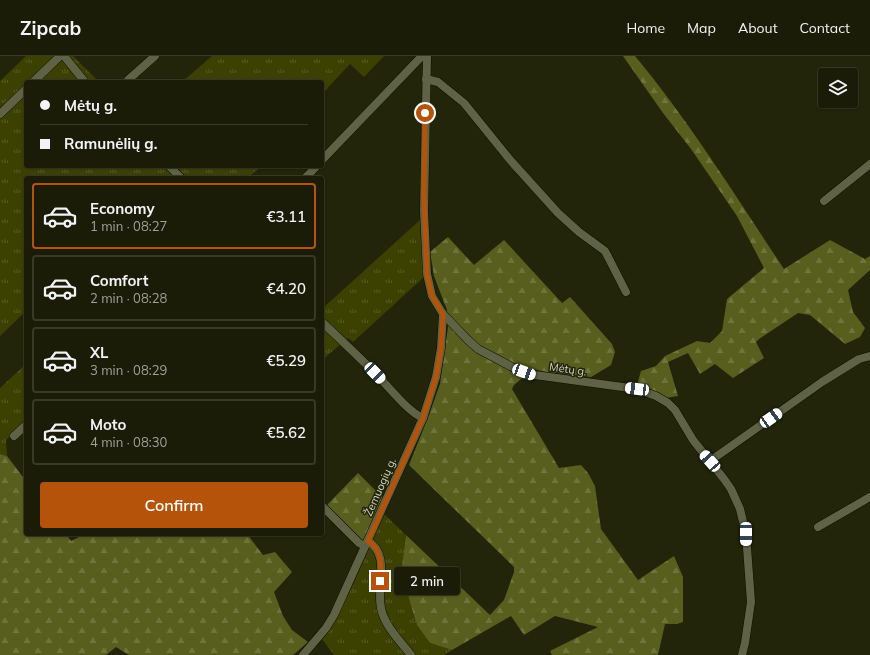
<!DOCTYPE html>
<meta charset="utf-8">
<style>
body{margin:0;font-family:Mulish,sans-serif;background:#272915;color:#f1f3f6;height:100vh;display:flex;flex-direction:column;font-size:15px;white-space:nowrap}
*{box-sizing:border-box;margin:0}
p{font-size:13px;color:#9fa19b}
.icon{flex:none;width:22px;height:22px;fill:none;stroke:currentColor;stroke-width:2;stroke-linecap:round;stroke-linejoin:round}
.map{position:relative;flex:1;overflow:hidden}
.side{position:absolute;left:24px;top:120px;width:300px;height:360px;display:flex;flex-direction:column;background:#1a1c07;border-radius:4px;box-shadow:0 1px 3px #0004,0 0 0 1px #383a28}
.side>*{flex:none}
.guide{position:absolute;left:24px;top:24px;width:300px;height:88px;border-radius:4px;box-shadow:0 1px 3px #0004,0 0 0 1px #383a28;display:grid;align-content:center;height:88px;padding:0 16px;background:#1a1c07}
.controls{position:absolute;left:818px;top:12px;display:grid;gap:8px}
.controls a{display:grid;place-items:center;width:40px;height:40px;border-radius:4px;background:#1a1c07;box-shadow:0 1px 3px #0004,0 0 0 1px #383a28;font-size:20px}
.end{position:absolute;width:18px;height:18px;margin:-9px;border:5px solid #b45309;background:#fff;box-shadow:0 0 0 2px #fff}
.from{border-radius:50%}
.bubble{position:absolute;height:28px;border-radius:4px;background:#1a1c07;box-shadow:0 1px 3px #0004,0 0 0 1px #383a28;font-size:13px;font-weight:600;line-height:28px;text-align:center}
.car{position:absolute;width:12px;height:24px;margin:-12px -6px;border-radius:5px;box-shadow:0 0 3px 1px #0007;background:linear-gradient(#fff 24%,#345 0 40%,#fff 0 76%,#345 0 86%,#fff 0)}
.guide b{display:flex;align-items:center;gap:14px;height:38px;font-size:15px}
.guide b+b{border-top:1px solid #383a28}
.guide i{width:10px;height:10px;background:#f1f3f6}
ul{padding:7px 0 0;list-style:none}
li{display:flex;align-items:center;gap:12px;height:66px;margin:0 8px 6px;padding:0 8px;border:2px solid #383a28;border-radius:4px}
li div{flex:1}
li b{display:block;font-size:15px}
li em{font-style:normal;font-weight:600}
li.current{border-color:#b45309}
li>.icon{width:36px;height:36px;stroke-width:1.5}
.action{display:flex;gap:8px;margin-top:auto;padding:8px 16px}
.action a{flex:1;height:46px;border-radius:4px;background:#b45309;color:#fff;font-size:16px;font-weight:600;line-height:46px;text-align:center}
header{display:flex;align-items:center;gap:24px;box-sizing:border-box;height:56px;padding:0 20px;background:#1a1c07;border-bottom:1px solid #383a28}
header strong{font-size:19px}
nav{display:flex;gap:22px;margin-inline-start:auto;font-size:14px}
.map>svg:first-child{display:block}
</style>
<header>
<strong>Zipcab</strong>
<nav><a>Home</a><a>Map</a><a>About</a><a>Contact</a></nav>
</header>
<div class="map">
<svg width="870" height="599" viewBox="0 0 870 599">
<defs>
<pattern id="grass-tufts" width="24" height="20" patternUnits="userSpaceOnUse"><rect width="24" height="20" fill="#3c4102"/><path d="M3 7l-1-3M5 7V3M7 7l1-3M15 17l-1-3M17 17v-4M19 17l1-3" fill="none" stroke="#575c25"/></pattern>
<pattern id="forest-firs" width="22" height="20" patternUnits="userSpaceOnUse"><rect width="22" height="20" fill="#585e1e"/><path d="M5 1l3.5 6h-7zM16 11l3.5 6h-7z" fill="#6f743d"/></pattern>
</defs>
<rect width="100%" height="100%" fill="#222509"/>
<!-- grass -->
<g fill="url(#grass-tufts)">
<polygon points="26,0 73,0 99,26 26,26 26,110 261,110 248,122 26,122 26,255 0,280 0,25"/>
<polygon points="212,0 384,0 364,21 350,8 322,38 322,26 182,26"/>
<polygon points="420,164 424,221 353,286 348,282 322,304 322,252 323,252"/>
<polygon points="26,308 26,365 6,384 7,400 0,398 0,332"/>
<path d="M384 458 406 479 402 510 409 543 417 569 430 587 452 594 444 599H334L322 583C349 545 365 500 384 458Z"/>
</g>
<!-- forest -->
<g fill="url(#forest-firs)">
<path d="M623 0H635C690 66 736 141 784 213L830 184 865 203 870 200V214L848 234 853 256 865 272 860 281 845 288 810 259 798 257 759 283 756 286 764 302 733 322 715 308 700 318 688 297 668 306 678 340 666 342 647 331 637 329 641 315 656 310 665 300 697 285 710 287 722 275 727 243 764 212 737 160 691 93 663 57Z"/>
<polygon points="448,181 474,209 504,184 562,247 570,241 612,288 615,296 611,309 591,321 547,316 533,313 514,329 512,333 559,412 581,409 588,417 595,430 601,473 638,524 674,500 683,521 683,566 677,568 665,568 658,599 552,599 550,595 598,571 555,560 524,579 511,560 452,594 430,587 417,569 409,543 402,510 406,479 490,559 504,544 514,516 514,511 409,409 429,359 440,328 448,271 447,254 434,220 430,196"/>
<polygon points="0,398 7,400 26,425 26,478 66,478 71,485 85,478 247,478 263,499 275,496 292,516 274,536 283,560 292,574 308,586 293,599 129,599 116,591 106,599 0,599"/>
<polygon points="358,417 383,442 363,485 327,449"/>
</g>
<g fill="none" stroke-linecap="round" stroke-linejoin="round">
<defs>
<g id="minor">
<polyline points="64,0 85,26"/>
<polyline points="427,0 424,155 427,218 432,240 443,258 468,284 478,293 514,312 535,319 637,333 656,340 668,347 675,354 693,384 724,423 731,433 740,453 746,478 751,546 745,587 742,599"/>
<polyline points="426,23 438,26 464,47 511,105 558,157 579,176 605,195 626,236"/>
<polyline points="128,24 155,0"/>
<polyline points="33,26 60,0"/>
<polyline points="0,58 26,33"/>
<polyline points="322,104 422,0"/>
<polyline points="169,110 181,122"/>
<polyline points="305,122 317,110"/>
<polyline points="824,145 870,108"/>
<path d="M322 266C340 283 358 300 376 318 388 330 408 356 423 362"/>
<polyline points="14,380 26,369"/>
<polyline points="710,405 822,326 859,303 870,300"/>
<polyline points="322,450 359,487 365,490"/>
<polyline points="818,471 870,441"/>
<path d="M368 485C391 499 376 530 381 552 384 569 400 585 411 599"/>
<polyline points="303,599 326,572 334,559 423,362 436,321 441,292 443,258"/>
</g>
</defs>
<!-- minor casing -->
<use href="#minor" stroke="#0c0e00" stroke-width="9"/>
<!-- minor -->
<use href="#minor" stroke="#5f6345" stroke-width="8"/>
</g>
<g fill="none" stroke-linecap="round" stroke-linejoin="round">
<!-- route -->
<path stroke="#b45309" stroke-width="5" d="M380 525C381 510 383 494 368 485L423 362 436 321 441 292 443 258 432 240 427 218 424 139 425 57"/>
</g>
<g text-anchor="middle" stroke-width="3" stroke-linejoin="round" paint-order="stroke">
<!-- street labels -->
<g font-size="11" fill="#d3d6c5" stroke="#222509">
<text transform="translate(568 313) rotate(8)" y="4">Mėtų g.</text>
<text transform="translate(380 431) rotate(-66)" y="4">Žemuogių g.</text>
</g>
</g>
</svg>
<div class="controls">
<a><svg class="icon" aria-label="layers" viewBox="0 0 24 24"><path d="M12 4l9 5-9 5-9-5zM3 14l9 5 9-5"/></svg></a>
</div>
<i class="end from" style="left:425px;top:57px"></i>
<i class="end" style="left:380px;top:525px"></i>
<div class="bubble" style="left:394px;top:511px;width:66px">2 min</div>
<i class="car" style="left:524px;top:316px;rotate:110deg"></i>
<i class="car" style="left:375px;top:317px;rotate:136deg"></i>
<i class="car" style="left:637px;top:333px;rotate:277deg"></i>
<i class="car" style="left:771px;top:362px;rotate:55deg"></i>
<i class="car" style="left:710px;top:405px;rotate:318deg"></i>
<i class="car" style="left:746px;top:478px;rotate:180deg"></i>
<div class="guide">
<b><i class="from"></i>Mėtų g.</b>
<b><i></i>Ramunėlių g.</b>
</div>
<section class="side">
<ul>
<li class="current"><svg class="icon" aria-label="car" viewBox="0 0 24 24"><path d="M5 17H2v-5l4-1 3-4h7l3 4 3 1v5h-3M9 17h6M6 11h13"/><circle cx="7" cy="17" r="2"/><circle cx="17" cy="17" r="2"/></svg><div><b>Economy</b><p>1 min · 08:27</p></div><em>€3.11</em></li>
<li><svg class="icon" aria-label="car" viewBox="0 0 24 24"><path d="M5 17H2v-5l4-1 3-4h7l3 4 3 1v5h-3M9 17h6M6 11h13"/><circle cx="7" cy="17" r="2"/><circle cx="17" cy="17" r="2"/></svg><div><b>Comfort</b><p>2 min · 08:28</p></div><em>€4.20</em></li>
<li><svg class="icon" aria-label="car" viewBox="0 0 24 24"><path d="M5 17H2v-5l4-1 3-4h7l3 4 3 1v5h-3M9 17h6M6 11h13"/><circle cx="7" cy="17" r="2"/><circle cx="17" cy="17" r="2"/></svg><div><b>XL</b><p>3 min · 08:29</p></div><em>€5.29</em></li>
<li><svg class="icon" aria-label="car" viewBox="0 0 24 24"><path d="M5 17H2v-5l4-1 3-4h7l3 4 3 1v5h-3M9 17h6M6 11h13"/><circle cx="7" cy="17" r="2"/><circle cx="17" cy="17" r="2"/></svg><div><b>Moto</b><p>4 min · 08:30</p></div><em>€5.62</em></li>
</ul>
<div class="action"><a>Confirm</a></div>
</section>
</div>
